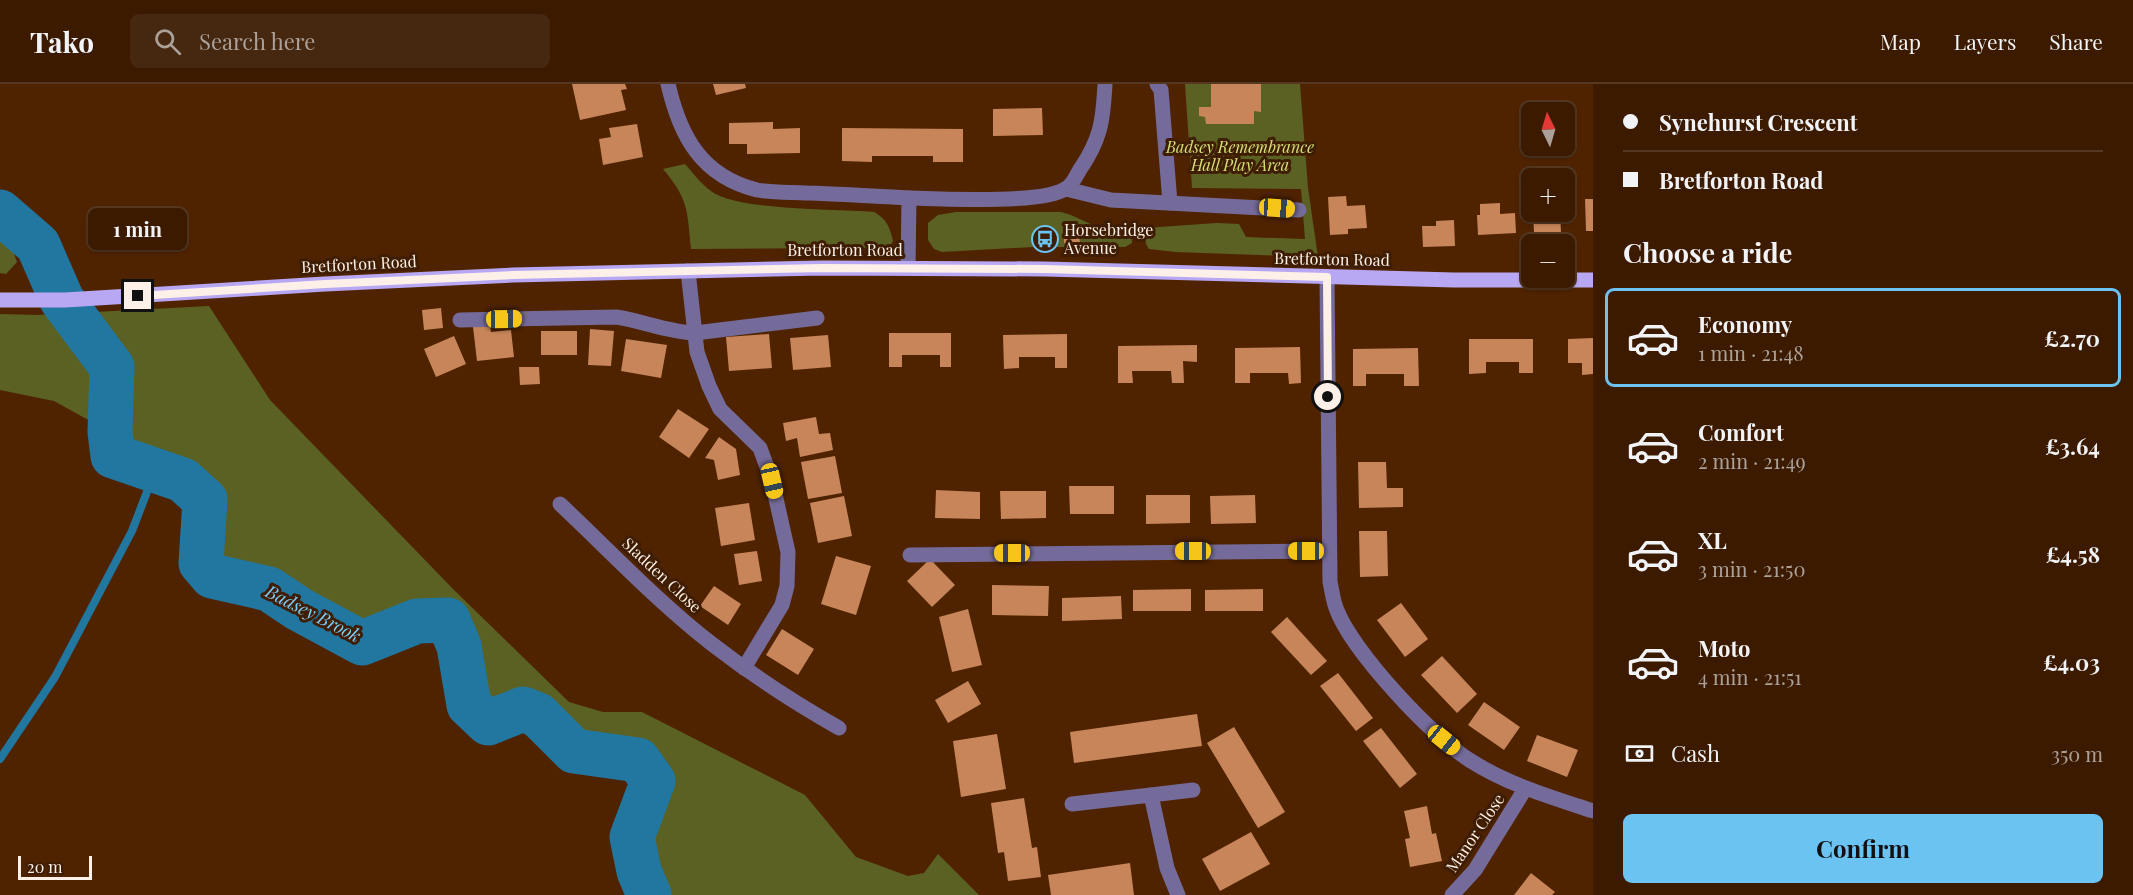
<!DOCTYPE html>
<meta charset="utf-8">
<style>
body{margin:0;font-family:"Playfair Display",serif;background:#46270f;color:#f1f3f6;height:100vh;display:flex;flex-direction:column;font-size:22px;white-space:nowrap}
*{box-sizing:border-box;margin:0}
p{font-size:20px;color:#aca199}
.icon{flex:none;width:33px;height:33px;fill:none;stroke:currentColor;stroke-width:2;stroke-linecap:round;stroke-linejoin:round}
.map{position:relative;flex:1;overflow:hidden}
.panel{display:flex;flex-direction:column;background:#3b1a00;width:540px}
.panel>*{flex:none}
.hud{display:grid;align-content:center;height:132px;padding:0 30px;background:#3b1a00}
.needle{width:39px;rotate:355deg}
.buttons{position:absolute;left:1521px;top:18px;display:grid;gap:12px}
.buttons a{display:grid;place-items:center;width:54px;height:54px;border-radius:9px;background:#3b1a00;box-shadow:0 2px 4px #0004,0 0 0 2px #543822;font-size:30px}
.scale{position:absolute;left:18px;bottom:15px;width:74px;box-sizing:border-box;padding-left:6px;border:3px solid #fcf0e9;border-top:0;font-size:16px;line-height:21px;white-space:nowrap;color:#fcf0e9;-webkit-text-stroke:4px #3f1d03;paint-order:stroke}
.end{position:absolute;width:27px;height:27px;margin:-14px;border:8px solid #fcf0e9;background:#111;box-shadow:0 0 0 3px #111}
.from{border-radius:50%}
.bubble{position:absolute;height:42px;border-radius:9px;background:#3b1a00;box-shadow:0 2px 4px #0004,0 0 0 2px #543822;font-size:20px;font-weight:700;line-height:42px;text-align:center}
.car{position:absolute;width:18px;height:36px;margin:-18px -9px;border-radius:8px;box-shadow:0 0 4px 2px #0007;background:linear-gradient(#f5c518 24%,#345 0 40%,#f5c518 0 76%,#345 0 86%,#f5c518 0)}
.hud b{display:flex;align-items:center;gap:21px;height:57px;font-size:22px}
.hud b+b{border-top:2px solid #543822}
.hud i{width:15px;height:15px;background:#f1f3f6}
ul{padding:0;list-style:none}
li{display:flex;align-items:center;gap:18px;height:99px;margin:0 12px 9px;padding:0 18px;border:3px solid transparent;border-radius:9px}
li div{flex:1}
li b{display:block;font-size:22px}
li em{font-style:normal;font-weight:700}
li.selected{border-color:#6bc3f2}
li>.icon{width:54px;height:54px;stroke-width:1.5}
h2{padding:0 30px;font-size:27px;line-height:72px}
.pay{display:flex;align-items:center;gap:15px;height:66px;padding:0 30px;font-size:22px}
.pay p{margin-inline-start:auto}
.action{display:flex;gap:12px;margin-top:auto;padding:12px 30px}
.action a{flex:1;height:69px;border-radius:9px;background:#6bc3f2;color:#111;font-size:24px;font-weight:700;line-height:69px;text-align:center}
header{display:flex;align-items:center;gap:36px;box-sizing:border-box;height:84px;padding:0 30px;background:#3b1a00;border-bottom:2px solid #543822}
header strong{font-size:28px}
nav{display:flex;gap:33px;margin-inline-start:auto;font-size:21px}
.search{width:420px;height:54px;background:#46270f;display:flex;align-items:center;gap:15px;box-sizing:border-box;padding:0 21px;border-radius:9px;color:#aca199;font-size:22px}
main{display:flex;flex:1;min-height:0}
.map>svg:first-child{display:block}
</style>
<header>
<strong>Tako</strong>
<div class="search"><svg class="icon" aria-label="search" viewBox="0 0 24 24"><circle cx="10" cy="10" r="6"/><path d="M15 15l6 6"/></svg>Search here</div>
<nav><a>Map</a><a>Layers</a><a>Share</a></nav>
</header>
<main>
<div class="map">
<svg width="1593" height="811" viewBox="0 0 1593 811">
<rect width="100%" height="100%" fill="#4f2300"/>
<!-- green -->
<g fill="#5b6123">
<polygon points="1185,0 1300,0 1308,104 1318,173 1175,168 1149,165 1146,160 1145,144 1217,139 1239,140 1246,153 1305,155 1301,105 1192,104"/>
<path d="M685 80C693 89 701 100 711 107 736 127 839 125 874 128 887 135 890 144 893 157L889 163 880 164 691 165C687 126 689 116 663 85Z"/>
<polygon points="956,128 1061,128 1071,131 1095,142 1131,146 1132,159 1125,163 1033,163 942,168 934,165 928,156 928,139 938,131"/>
<polygon points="0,132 17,178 6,190 0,189"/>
<polygon points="209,222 270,316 454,506 569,618 603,628 642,628 805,711 856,773 908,792 924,789 938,770 979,811 649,811 639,787 632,753 653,697 638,676 574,667 538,631 523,625 488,639 469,621 459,562 448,536 417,537 362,559 299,525 269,505 212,492 201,479 205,416 183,396 113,372 110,348 54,317 0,306 0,230 37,231"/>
</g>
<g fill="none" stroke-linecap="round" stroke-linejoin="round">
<!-- stream -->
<polyline stroke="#2177a0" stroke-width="8" points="0,675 55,593 132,447 155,387"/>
<!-- river -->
<polyline stroke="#2177a0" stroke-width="45" points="0,128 38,161 62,216 112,283 110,348 113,372 183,396 205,416 201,479 212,492 269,505 299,525 362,559 417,537 448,536 459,562 469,621 488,639 523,625 538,631 574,667 638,676 653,697 632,753 639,787 649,811"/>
</g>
<!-- building -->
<g fill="#c78559">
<polygon points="572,0 625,0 627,5 621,6 626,26 580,36"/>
<polygon points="713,0 745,0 746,4 716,11"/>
<polygon points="1211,0 1261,0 1261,28 1254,27 1254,40 1206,40 1205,33 1199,32 1199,23 1211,23"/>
<polygon points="1042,24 1043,51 993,52 993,25"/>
<polygon points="773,38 773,45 800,44 800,69 747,70 747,60 729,60 729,39"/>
<polygon points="637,40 643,73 603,81 599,55 611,53 609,44"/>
<polygon points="842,44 963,45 963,78 933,78 933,72 872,72 872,78 842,77"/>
<polygon points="1346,112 1347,122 1365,121 1367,144 1348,145 1348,150 1330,151 1328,113"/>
<polygon points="1585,115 1593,115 1593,147 1586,147"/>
<polygon points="1500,119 1500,130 1515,129 1516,149 1478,151 1477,131 1480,131 1480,120"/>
<polygon points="1533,128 1560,128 1561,148 1534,148"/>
<polygon points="1454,136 1455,162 1423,163 1422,142 1436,142 1436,137"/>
<polygon points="1079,150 1080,158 1064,159 1064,151"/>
<polygon points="441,224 443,244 424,246 422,226"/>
<polygon points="490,242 491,248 511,246 514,273 477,277 473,243"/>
<polygon points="590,245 614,247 611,282 588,281"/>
<rect x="541" y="247" width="36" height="24"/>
<polygon points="889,249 951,249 951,283 940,283 940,271 902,271 902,283 889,283"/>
<polygon points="769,250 772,284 729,287 726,253"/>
<polygon points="1067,250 1067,284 1055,284 1055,273 1019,273 1019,284 1004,285 1003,251"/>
<polygon points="828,251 831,283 793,286 790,254"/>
<polygon points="454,252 466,280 436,293 424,265"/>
<polygon points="1593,254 1593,290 1582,291 1582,279 1568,279 1568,255"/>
<polygon points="626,255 667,261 661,294 621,287"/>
<polygon points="1469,255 1533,255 1533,289 1519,289 1519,278 1486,278 1486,289 1469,290"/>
<polygon points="1197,261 1197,278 1183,277 1184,299 1172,299 1171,287 1132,287 1133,299 1118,299 1118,262"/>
<polygon points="1300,263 1301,299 1289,300 1288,289 1250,289 1250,299 1235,299 1235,264"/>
<polygon points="1418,264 1419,302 1404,302 1404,290 1366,290 1366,302 1353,302 1353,265"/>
<polygon points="519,283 539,283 540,300 520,301"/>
<polygon points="678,325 709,345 689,374 659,353"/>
<polygon points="816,333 819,350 830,349 833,366 800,373 797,354 786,357 783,339"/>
<polygon points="719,353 736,365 740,391 718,396 714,376 705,374"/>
<polygon points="835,372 842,409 808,415 801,378"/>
<polygon points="1358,378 1386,378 1387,404 1403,404 1403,423 1359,424"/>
<polygon points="1069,402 1114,402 1114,430 1070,430"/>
<polygon points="936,406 980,408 980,435 935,434"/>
<polygon points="1000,407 1046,407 1046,434 1001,435"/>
<polygon points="1146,411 1190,411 1190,439 1146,440"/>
<polygon points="1255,411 1256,439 1211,440 1210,412"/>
<polygon points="844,412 852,452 818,459 810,419"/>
<polygon points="749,419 755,456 721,462 715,424"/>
<polygon points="1359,447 1387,447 1388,492 1360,493"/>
<polygon points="757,467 762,497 739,501 734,470"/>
<polygon points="836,472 871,482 856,531 821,520"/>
<polygon points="930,475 955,501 932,523 907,497"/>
<polygon points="992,501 1049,502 1048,532 992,531"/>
<polygon points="714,502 741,520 728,541 700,522"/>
<polygon points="1191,505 1191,527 1133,527 1133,506"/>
<polygon points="1263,505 1263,527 1205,527 1205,506"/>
<polygon points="1121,512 1122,535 1062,537 1062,514"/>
<polygon points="1401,519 1428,555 1405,573 1377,536"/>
<polygon points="968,525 982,581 952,588 939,533"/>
<polygon points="1287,533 1327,577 1311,591 1271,548"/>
<polygon points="782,545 814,565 798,591 766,571"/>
<polygon points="1442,572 1477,610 1457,629 1421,591"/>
<polygon points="1338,589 1373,634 1356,647 1320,602"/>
<polygon points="968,597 981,620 948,639 935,616"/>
<polygon points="1484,618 1520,643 1504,666 1468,641"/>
<polygon points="1197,630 1202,662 1074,679 1070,648"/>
<polygon points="1234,643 1285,728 1258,744 1207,659"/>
<polygon points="1381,644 1417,690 1400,704 1363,657"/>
<polygon points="997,650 1006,705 961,713 953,657"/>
<polygon points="1537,651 1578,666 1567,693 1527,677"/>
<polygon points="1024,714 1032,764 1037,763 1041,793 1008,797 1004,768 998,769 991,719"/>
<polygon points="1427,722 1432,750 1436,749 1442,777 1410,783 1405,755 1410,754 1404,727"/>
<polygon points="1251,748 1270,780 1220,807 1202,775"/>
<polygon points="1130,779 1134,811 1051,811 1048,791"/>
<polygon points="1531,789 1555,808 1552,811 1514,811"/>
</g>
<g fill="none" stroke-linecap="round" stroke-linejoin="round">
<!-- minor -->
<g stroke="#756b9a" stroke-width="15">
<path d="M668 0C680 52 701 92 757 106 773 109 792 108 808 109 841 110 875 112 909 114L908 184"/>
<polyline points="1157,0 1161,6 1170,119"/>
<polyline points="1066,105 1111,116 1299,126"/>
<path d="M909 114C940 115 1043 120 1065 105 1071 102 1076 93 1079 87 1101 55 1103 37 1105 0"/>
<polyline points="688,187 697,268 709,302 720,325 760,364 772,397 788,468 787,502 782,521 744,584"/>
<path d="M1327 193 1330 498C1332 507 1333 516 1336 524 1351 566 1433 654 1471 677 1509 701 1551 713 1593 727"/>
<path d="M460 236 616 233C643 237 668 248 695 249L817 234"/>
<path d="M560 420C610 467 658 518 712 560 752 591 795 619 839 644"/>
<polyline points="910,471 1329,467"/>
<polyline points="1151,711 1193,706"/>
<polyline points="1072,720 1151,711 1167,784 1178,811"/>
<polyline points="1452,811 1475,786 1525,705"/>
</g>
<!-- major -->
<polyline stroke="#b8a7f3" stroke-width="15" points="0,216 65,216 325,200 513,191 822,184 1045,185 1454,196 1593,196"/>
</g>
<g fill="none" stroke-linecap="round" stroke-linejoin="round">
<!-- route -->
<polyline stroke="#fcf0e9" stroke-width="8" points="138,212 325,200 513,191 822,184 1045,185 1327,193 1328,313"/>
</g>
<!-- icons -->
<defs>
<symbol id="bus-ring" viewBox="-11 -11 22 22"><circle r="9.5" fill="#3f1d03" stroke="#6bc3f2" stroke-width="1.5"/><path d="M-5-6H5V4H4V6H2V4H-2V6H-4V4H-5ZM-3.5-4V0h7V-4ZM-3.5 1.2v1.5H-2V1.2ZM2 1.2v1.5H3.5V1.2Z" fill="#6bc3f2"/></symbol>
</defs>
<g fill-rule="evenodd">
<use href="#bus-ring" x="1030" y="140" width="30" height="30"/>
</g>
<g text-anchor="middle" stroke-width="6" stroke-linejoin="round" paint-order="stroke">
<!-- park labels -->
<g font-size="16" font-style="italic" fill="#d4e076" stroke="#3f1d03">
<text x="1240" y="69">Badsey Remembrance<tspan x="1240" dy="18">Hall Play Area</tspan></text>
</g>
<!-- poi labels -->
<g font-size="16" fill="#fcf0e9" stroke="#3f1d03" text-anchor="start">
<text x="1064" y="152">Horsebridge<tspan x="1064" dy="18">Avenue</tspan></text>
</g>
<!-- street labels -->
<g font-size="16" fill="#fcf0e9" stroke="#3f1d03">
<text x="845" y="172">Bretforton Road</text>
<text transform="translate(1332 175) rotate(1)" y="6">Bretforton Road</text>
<text transform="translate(359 180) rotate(-3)" y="6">Bretforton Road</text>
<text transform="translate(662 491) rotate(43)" y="6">Sladden Close</text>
<text transform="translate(1475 749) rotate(-56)" y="6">Manor Close</text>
</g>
<!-- water labels -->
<g font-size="18" font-style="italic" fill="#79cdfb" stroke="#3f1d03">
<text transform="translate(313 530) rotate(27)" y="6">Badsey Brook</text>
</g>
</g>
</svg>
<div class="buttons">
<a><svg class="needle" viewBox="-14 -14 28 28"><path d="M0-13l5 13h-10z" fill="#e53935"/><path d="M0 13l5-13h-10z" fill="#aca199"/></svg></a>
<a>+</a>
<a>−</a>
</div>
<div class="scale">20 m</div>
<i class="end from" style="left:1328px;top:313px"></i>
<i class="end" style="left:138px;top:212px"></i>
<div class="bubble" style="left:88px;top:124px;width:99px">1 min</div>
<i class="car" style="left:1277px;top:124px;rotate:94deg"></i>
<i class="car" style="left:504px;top:235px;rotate:89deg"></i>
<i class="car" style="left:772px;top:397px;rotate:167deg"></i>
<i class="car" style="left:1193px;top:467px;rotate:270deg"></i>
<i class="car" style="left:1306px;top:467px;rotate:270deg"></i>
<i class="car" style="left:1012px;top:469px;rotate:270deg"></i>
<i class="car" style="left:1444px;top:656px;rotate:129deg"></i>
</div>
<section class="panel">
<div class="hud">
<b><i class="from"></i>Synehurst Crescent</b>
<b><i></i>Bretforton Road</b>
</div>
<h2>Choose a ride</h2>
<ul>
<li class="selected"><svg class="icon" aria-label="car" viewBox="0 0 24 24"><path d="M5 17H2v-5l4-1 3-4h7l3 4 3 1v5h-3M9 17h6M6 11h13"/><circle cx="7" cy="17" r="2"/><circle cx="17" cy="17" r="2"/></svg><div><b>Economy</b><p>1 min · 21:48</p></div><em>£2.70</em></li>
<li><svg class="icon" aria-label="car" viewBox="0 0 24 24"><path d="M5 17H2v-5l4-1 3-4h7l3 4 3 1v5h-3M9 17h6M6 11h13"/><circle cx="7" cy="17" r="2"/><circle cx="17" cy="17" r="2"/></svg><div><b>Comfort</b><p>2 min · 21:49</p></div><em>£3.64</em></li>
<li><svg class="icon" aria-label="car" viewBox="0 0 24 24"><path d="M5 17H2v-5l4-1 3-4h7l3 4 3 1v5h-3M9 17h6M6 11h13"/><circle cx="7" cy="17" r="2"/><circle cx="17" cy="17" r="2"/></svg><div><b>XL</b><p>3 min · 21:50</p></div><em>£4.58</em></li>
<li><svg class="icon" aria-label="car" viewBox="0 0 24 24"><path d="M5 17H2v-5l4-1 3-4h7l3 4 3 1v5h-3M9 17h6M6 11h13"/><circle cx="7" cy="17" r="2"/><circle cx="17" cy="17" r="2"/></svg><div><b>Moto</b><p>4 min · 21:51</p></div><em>£4.03</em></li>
</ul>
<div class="pay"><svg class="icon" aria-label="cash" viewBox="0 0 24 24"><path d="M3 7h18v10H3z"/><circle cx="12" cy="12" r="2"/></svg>Cash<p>350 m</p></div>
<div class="action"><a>Confirm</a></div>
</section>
</main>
